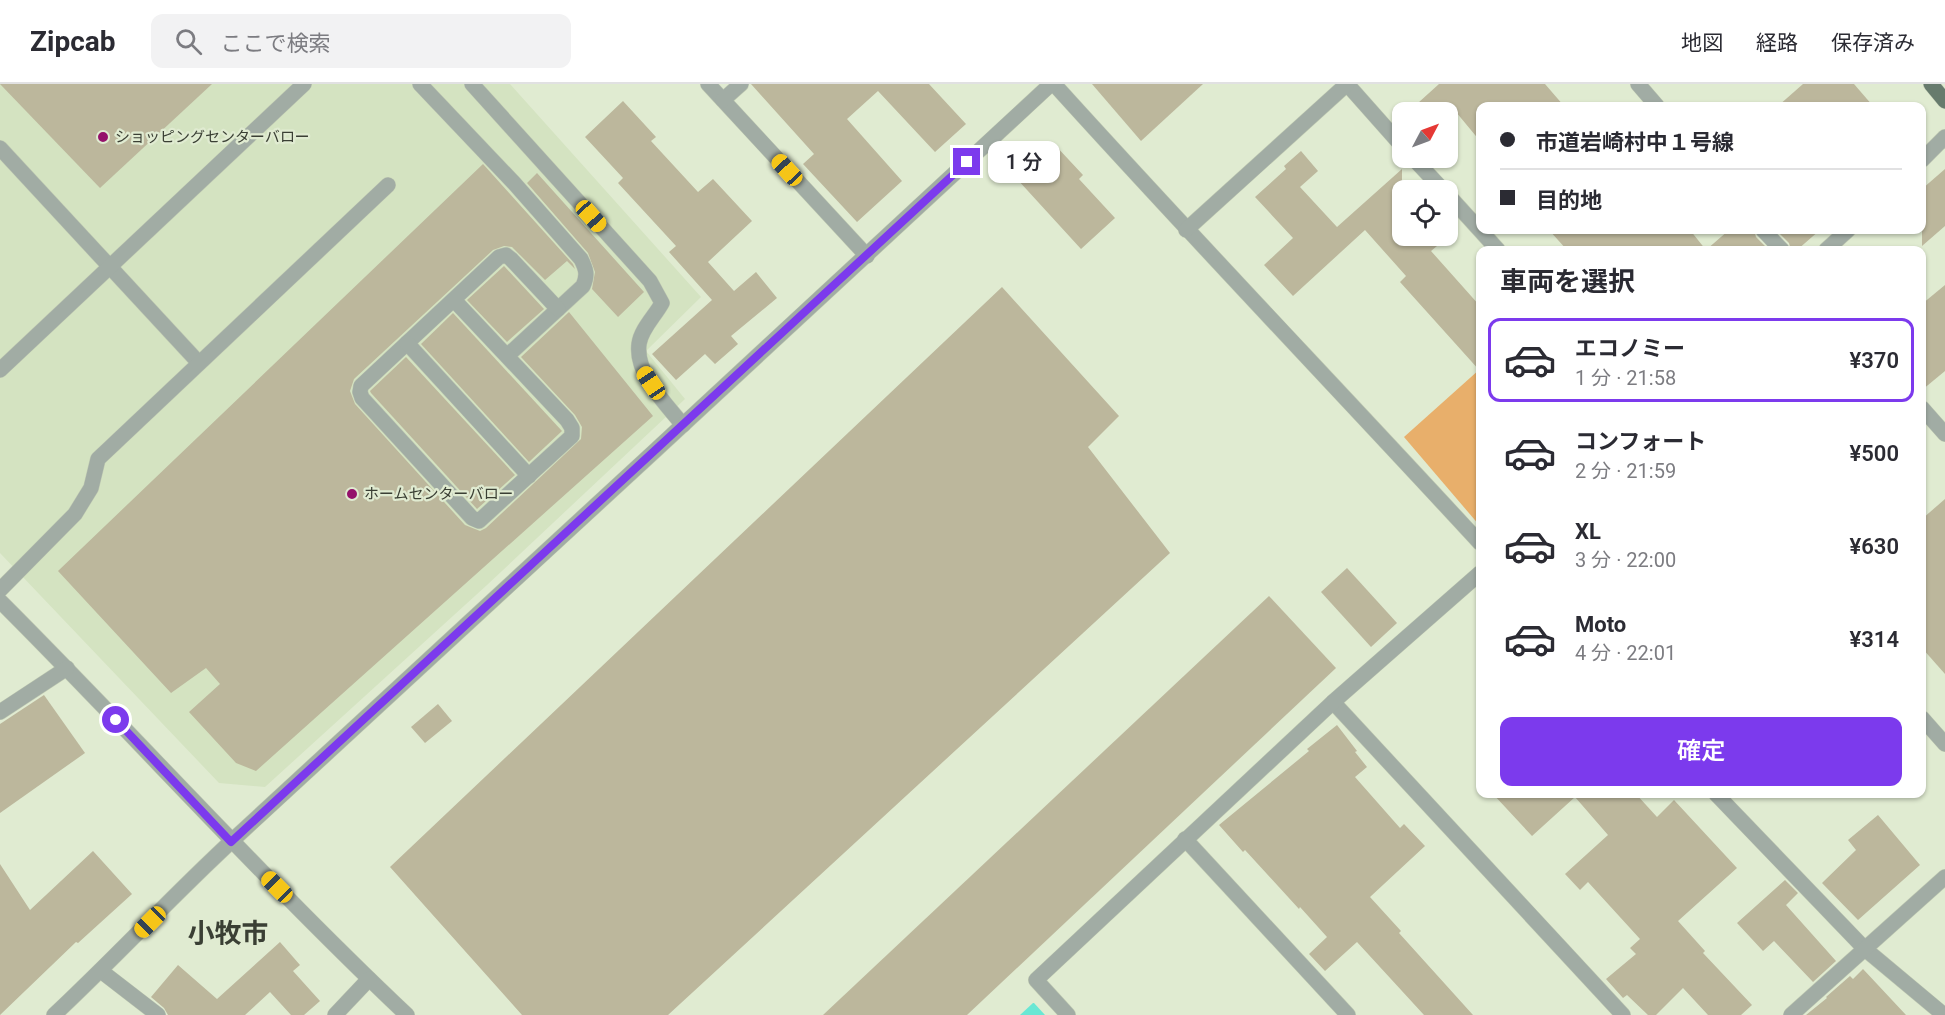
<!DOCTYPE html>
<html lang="ja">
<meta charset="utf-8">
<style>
body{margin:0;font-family:Roboto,"Noto Sans JP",sans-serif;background:#f2f2f3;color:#2b2b33;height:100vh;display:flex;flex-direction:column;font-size:22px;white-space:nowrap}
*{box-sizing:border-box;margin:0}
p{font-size:20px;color:#7c7c81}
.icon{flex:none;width:33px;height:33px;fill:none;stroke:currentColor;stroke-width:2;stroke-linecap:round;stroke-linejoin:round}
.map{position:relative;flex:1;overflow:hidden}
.side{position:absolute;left:1476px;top:162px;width:450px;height:552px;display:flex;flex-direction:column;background:#fff;border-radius:12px;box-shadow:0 2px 4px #0004}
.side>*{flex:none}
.top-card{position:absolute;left:1476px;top:18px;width:450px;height:132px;border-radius:12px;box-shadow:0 2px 4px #0004;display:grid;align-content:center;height:132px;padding:0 24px;background:#fff}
.needle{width:39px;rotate:49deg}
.fabs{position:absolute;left:1392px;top:18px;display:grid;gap:12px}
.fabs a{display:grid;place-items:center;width:66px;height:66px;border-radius:12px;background:#fff;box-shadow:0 2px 4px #0004;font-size:30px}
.end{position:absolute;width:27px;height:27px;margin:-14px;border:8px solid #7c3aed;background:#fff;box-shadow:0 0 0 3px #fff}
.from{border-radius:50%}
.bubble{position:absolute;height:42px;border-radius:12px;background:#fff;box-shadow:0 2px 4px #0004;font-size:20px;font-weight:600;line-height:42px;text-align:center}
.car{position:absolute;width:18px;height:36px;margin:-18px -9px;border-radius:8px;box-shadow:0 0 4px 2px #0007;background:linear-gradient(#f5c518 24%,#345 0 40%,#f5c518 0 76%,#345 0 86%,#f5c518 0)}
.top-card b{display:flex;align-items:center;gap:21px;height:57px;font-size:22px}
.top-card b+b{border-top:2px solid #e1e1e2}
.top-card i{width:15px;height:15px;background:#2b2b33}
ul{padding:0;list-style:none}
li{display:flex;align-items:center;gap:18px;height:84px;margin:0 12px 9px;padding:0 12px;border:3px solid transparent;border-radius:12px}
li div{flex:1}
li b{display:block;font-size:22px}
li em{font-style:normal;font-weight:600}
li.selected{border-color:#7c3aed}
li>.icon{width:54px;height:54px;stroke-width:1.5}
h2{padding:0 24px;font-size:27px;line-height:72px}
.cta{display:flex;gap:12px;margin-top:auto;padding:12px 24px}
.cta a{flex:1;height:69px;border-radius:12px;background:#7c3aed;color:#fff;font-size:24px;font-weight:600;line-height:69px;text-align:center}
header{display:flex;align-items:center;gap:36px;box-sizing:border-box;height:84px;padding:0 30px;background:#fff;border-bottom:2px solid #e1e1e2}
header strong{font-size:28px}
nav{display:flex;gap:33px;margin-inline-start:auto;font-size:21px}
.search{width:420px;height:54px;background:#f2f2f3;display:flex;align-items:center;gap:15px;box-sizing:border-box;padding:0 21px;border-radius:12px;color:#7c7c81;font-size:22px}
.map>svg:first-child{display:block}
</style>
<header>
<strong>Zipcab</strong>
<div class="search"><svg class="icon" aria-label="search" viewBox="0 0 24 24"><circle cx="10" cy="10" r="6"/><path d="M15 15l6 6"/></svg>ここで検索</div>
<nav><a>地図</a><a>経路</a><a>保存済み</a></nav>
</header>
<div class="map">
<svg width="1945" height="931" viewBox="0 0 1945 931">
<rect width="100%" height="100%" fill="#e0ebd1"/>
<!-- built -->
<polygon fill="#d4e3c1" points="0,0 510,0 701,213 646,267 685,315 487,501 265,703 219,699 0,469"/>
<!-- green -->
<polygon fill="#e8af6b" points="1480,285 1480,442 1404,353"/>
<!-- water -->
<polygon fill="#69e7d4" points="1034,919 1045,931 1020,931 1033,919"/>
<!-- building -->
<g fill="#bcb79c">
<polygon points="0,0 212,0 100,104"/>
<polygon points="751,0 929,0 966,40 935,68 878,7 847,35 902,97 857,138 803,80 814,70"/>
<polygon points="1092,0 1203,0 1141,57"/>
<polygon points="1439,0 1545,0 1564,22 1480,22 1480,57 1456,28 1408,28"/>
<polygon points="1803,0 1854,0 1873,22 1778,22"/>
<polygon points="623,17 656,53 651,57 698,108 713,95 752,137 708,178 734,207 756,188 777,214 731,252 738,260 715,280 705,270 676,296 652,270 712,216 669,168 676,162 618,99 623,94 585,53"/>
<polygon points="1055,61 1083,91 1079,95 1115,134 1081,165 1017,95"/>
<polygon points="1301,67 1318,87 1300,103 1337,143 1402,85 1402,152 1449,152 1431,167 1480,222 1480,287 1400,198 1406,192 1365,146 1293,212 1264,181 1293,154 1255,113 1286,85 1284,82"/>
<polygon points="483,80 573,180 575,185 567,177 545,196 512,163 504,162 493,166 354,295 350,307 355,320 465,441 480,447 486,444 581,355 582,343 575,331 521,273 569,228 653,332 256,687 236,679 189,628 220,600 206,584 171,609 58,487"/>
<polygon points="1945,85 1945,142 1922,162 1922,105"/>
<polygon points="537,89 644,208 618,233 592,205 595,188 588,169 527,99"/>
<polygon points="1549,146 1690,146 1706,166 1729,146 1754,146 1756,153 1769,166 1567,166"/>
<polygon points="1776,146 1820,146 1797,166 1791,166 1789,159"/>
<polygon points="504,182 544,225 507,258 467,216"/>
<polygon points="1945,201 1945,287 1922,306 1922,220"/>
<polygon points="1002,203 1119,332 1088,363 1170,469 668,931 522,931 390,783"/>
<polygon points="453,229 562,347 529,378 421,260"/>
<polygon points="406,273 515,391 477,425 371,309 370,307"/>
<polygon points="1945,415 1945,590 1922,564 1922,435"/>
<polygon points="1347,484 1397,539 1371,563 1321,508"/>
<polygon points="1269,512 1336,584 967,931 823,931"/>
<polygon points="44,611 85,669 0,729 0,640"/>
<polygon points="438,620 452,637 425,659 411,643"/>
<polygon points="1337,641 1357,667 1355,668 1367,683 1355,693 1400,744 1404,740 1425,762 1370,813 1401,847 1399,849 1473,931 1424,931 1357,858 1325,887 1309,870 1327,853 1300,823 1299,825 1245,766 1243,768 1219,741 1309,667 1307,665"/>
<polygon points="1493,710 1636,710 1657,733 1674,716 1737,784 1678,837 1705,867 1703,869 1752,921 1741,931 1708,931 1683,904 1656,931 1648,931 1627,911 1623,914 1606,895 1636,870 1630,864 1640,855 1588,798 1580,806 1565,790 1608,751 1575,713 1532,752"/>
<polygon points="1878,731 1920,781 1858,836 1822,799 1856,766 1848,756"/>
<polygon points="93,767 132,810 78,859 76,858 0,931 0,780 30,826"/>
<polygon points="1785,796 1798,809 1786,821 1836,877 1813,898 1774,857 1763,867 1737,839"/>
<polygon points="280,858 300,881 293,887 320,917 304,931 291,931 270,908 245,931 168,931 164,924 151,913 178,881 217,915"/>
<polygon points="1863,885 1906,931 1806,931 1827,914 1826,913 1850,892 1853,895"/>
</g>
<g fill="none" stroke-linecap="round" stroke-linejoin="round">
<defs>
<g id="minor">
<path d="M420 0 514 99 581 175C586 185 588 191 583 202L507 272"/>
<path d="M472 0 650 197 662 219C655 232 641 245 639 260 635 290 666 320 683 341"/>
<polyline points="708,0 867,172"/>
<path d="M1054 0C1194 155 1338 305 1480 459"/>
<polyline points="1347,0 1402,62"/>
<polyline points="1638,0 1657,22"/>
<polyline points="723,16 741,0"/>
<polyline points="0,64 199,279"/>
<polyline points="1413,74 1443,106"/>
<polyline points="1922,76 1945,53"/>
<polyline points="1448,111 1498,166"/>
<polyline points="1186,146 1347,0"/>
<polyline points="1763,146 1782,166"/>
<polyline points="1826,166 1848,146"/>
<polyline points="454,216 567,336 572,344 572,352 479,437 472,434 362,314 360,308 361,302 499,173 506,171 511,175 558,225"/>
<polyline points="407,259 529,392"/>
<polyline points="0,286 304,0"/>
<polyline points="1922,324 1945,350"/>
<polyline points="0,506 75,430 91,404 98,375 388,101"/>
<path d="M0 517C137 654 266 798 407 931"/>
<polyline points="1333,618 1623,931"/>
<polyline points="0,628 67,584"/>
<polyline points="1922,634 1945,660"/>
<polyline points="1716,710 1865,865 1944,931"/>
<polyline points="1185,755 1348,931"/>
<polyline points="101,887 158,931"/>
<path d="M54 931C116 873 173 811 235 754 507 502 780 253 1051 0"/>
<polyline points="335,931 369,895"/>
<polyline points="1068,931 1036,896 1333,618 1480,489"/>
<polyline points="1791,931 1945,793"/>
</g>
<polyline id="major" points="1931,0 1945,17"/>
</defs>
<!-- minor casing -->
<use href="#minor" stroke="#bfc9b2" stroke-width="16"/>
<!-- major casing -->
<use href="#major" stroke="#bfc9b2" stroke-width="16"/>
<!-- minor -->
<use href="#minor" stroke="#a1aca4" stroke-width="15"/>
<!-- major -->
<use href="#major" stroke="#677b6d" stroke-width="15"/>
</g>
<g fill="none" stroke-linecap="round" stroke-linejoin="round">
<!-- route -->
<polyline stroke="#7c3aed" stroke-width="8" points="116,636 231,758 967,78"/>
</g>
<!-- markers -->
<g fill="#94126b" stroke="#e0ebd1" stroke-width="2">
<circle cx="103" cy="53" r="6"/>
<circle cx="352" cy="410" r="6"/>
</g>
<g text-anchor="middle" stroke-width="4.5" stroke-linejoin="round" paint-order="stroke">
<!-- poi labels -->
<g font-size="15" fill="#3a3f34" stroke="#e0ebd1" text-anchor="start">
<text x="115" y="58">ショッピングセンターバロー</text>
<text x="364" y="415">ホームセンターバロー</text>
</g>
<!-- town labels -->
<g font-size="27" font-weight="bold" fill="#3a3f34" stroke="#e0ebd1">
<text x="228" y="859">小牧市</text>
</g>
</g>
</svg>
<div class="fabs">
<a><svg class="needle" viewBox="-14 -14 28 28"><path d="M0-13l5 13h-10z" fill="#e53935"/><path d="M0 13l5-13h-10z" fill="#7c7c81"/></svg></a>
<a><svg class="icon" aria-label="locate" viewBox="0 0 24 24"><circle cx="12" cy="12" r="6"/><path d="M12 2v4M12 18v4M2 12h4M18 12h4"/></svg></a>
</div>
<i class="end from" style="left:116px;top:636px"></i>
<i class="end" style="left:967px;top:78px"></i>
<div class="bubble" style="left:988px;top:57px;width:72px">1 分</div>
<i class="car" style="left:787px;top:86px;rotate:317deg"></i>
<i class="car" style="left:591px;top:132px;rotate:138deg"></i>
<i class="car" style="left:651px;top:299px;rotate:326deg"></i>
<i class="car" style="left:277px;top:803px;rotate:315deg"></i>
<i class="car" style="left:150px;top:838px;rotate:225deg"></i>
<div class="top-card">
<b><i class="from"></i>市道岩崎村中１号線</b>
<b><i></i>目的地</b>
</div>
<section class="side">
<h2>車両を選択</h2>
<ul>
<li class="selected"><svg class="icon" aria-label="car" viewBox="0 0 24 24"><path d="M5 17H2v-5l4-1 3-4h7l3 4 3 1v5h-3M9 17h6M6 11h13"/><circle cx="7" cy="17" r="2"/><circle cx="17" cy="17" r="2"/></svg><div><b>エコノミー</b><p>1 分 · 21:58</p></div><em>¥370</em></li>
<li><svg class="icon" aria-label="car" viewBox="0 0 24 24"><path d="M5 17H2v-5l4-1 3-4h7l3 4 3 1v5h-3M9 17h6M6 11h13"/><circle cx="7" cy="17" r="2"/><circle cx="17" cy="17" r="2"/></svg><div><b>コンフォート</b><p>2 分 · 21:59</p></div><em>¥500</em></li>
<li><svg class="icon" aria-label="car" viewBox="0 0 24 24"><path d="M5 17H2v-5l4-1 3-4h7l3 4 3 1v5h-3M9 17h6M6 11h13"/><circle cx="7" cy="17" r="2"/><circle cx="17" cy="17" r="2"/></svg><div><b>XL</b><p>3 分 · 22:00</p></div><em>¥630</em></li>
<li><svg class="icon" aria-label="car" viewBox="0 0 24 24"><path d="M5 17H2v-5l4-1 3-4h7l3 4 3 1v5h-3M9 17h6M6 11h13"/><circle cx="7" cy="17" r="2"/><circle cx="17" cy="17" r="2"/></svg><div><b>Moto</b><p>4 分 · 22:01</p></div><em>¥314</em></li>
</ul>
<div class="cta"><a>確定</a></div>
</section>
</div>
